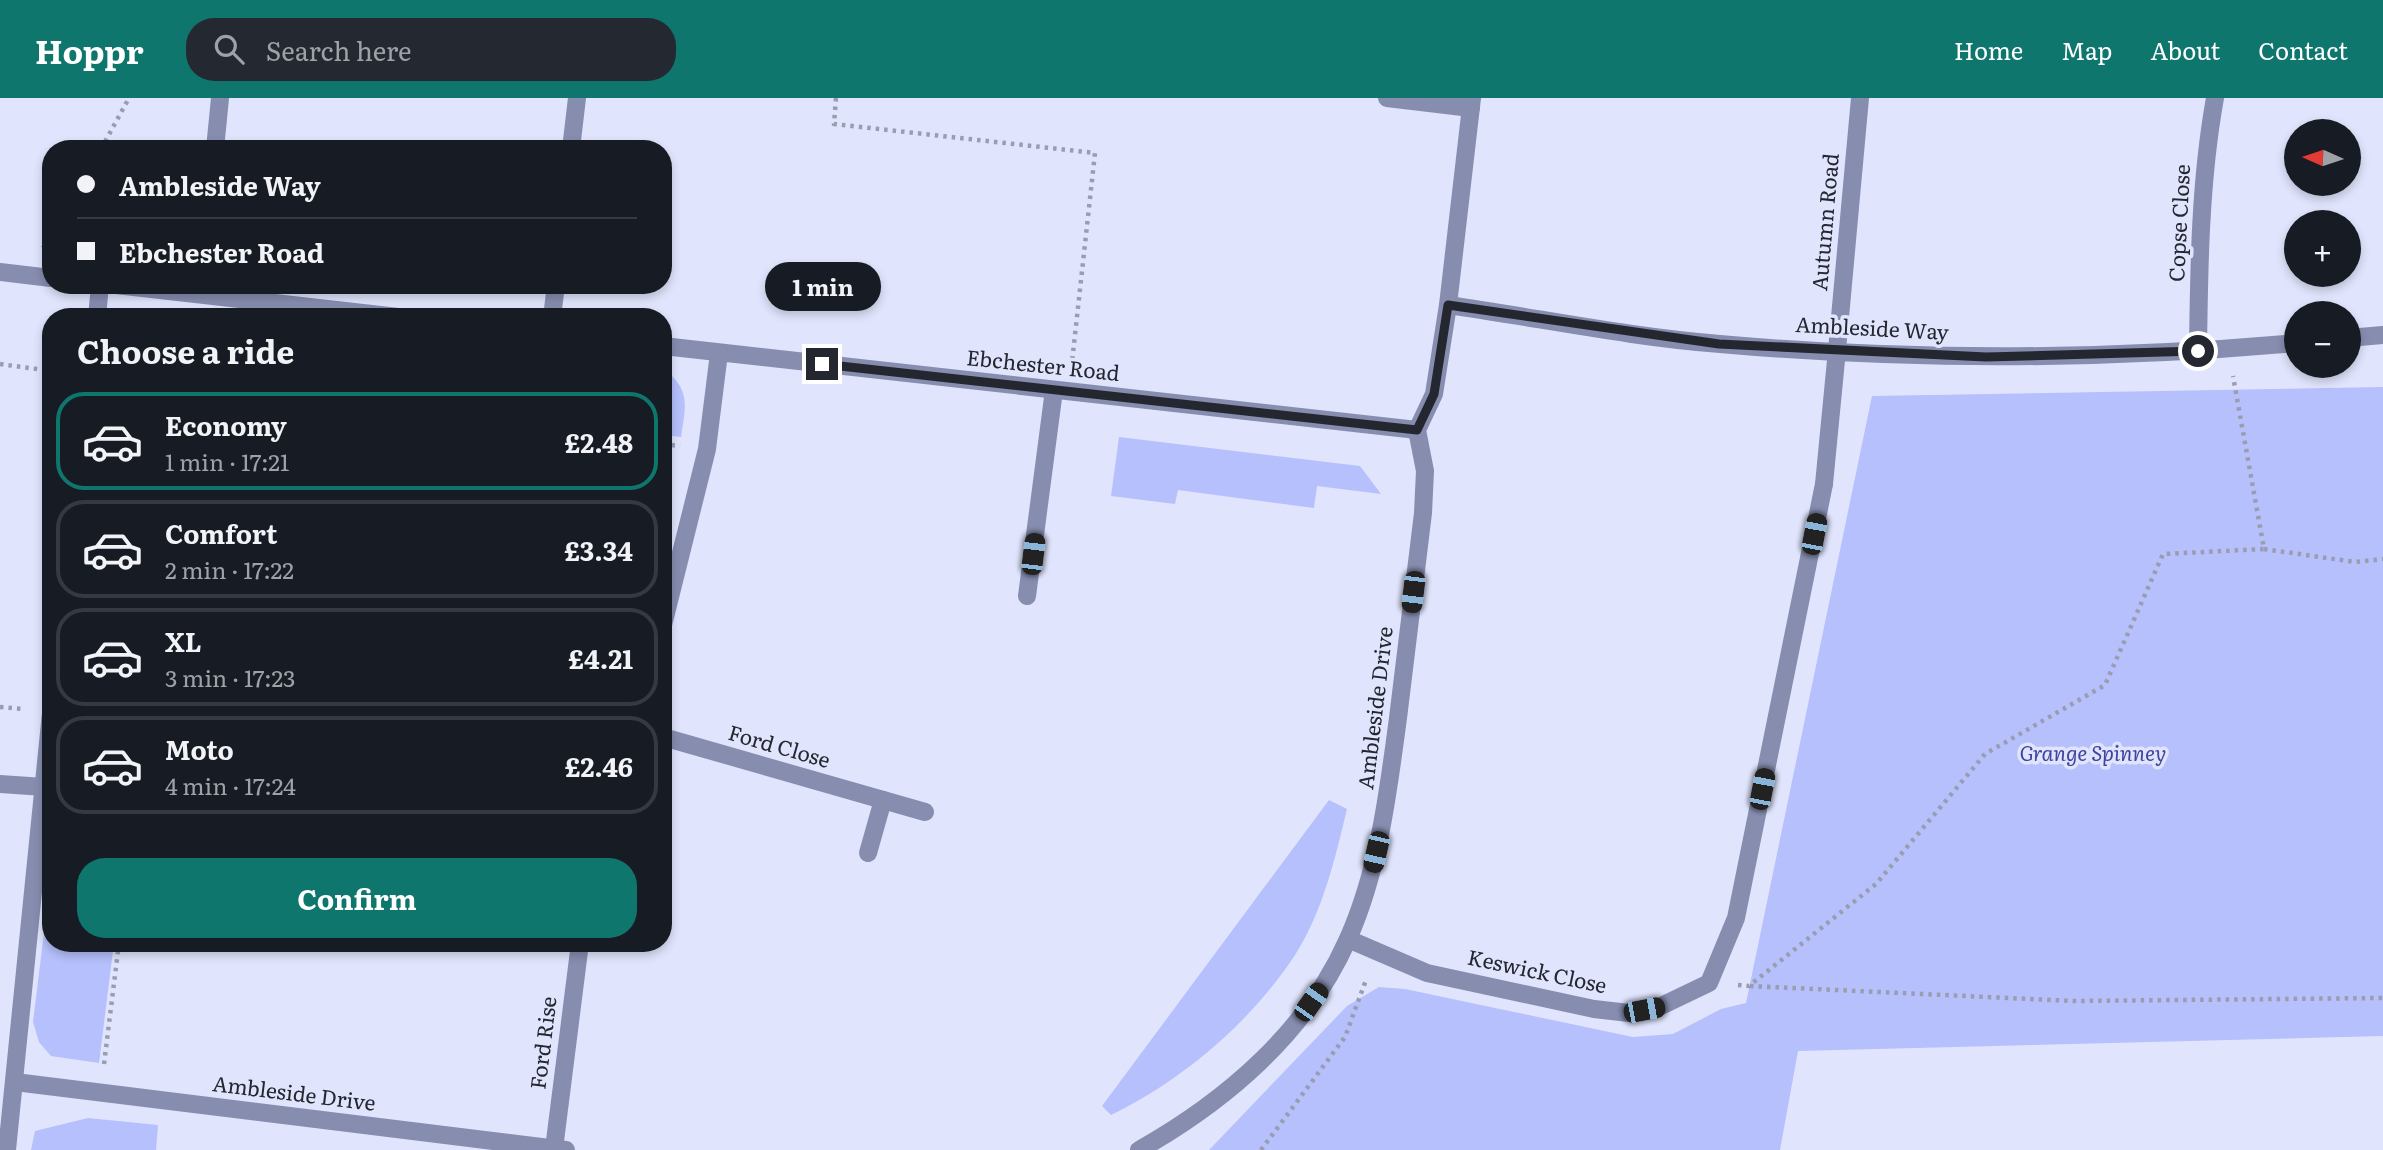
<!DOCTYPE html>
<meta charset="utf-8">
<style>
body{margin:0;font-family:Literata,serif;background:#242831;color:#f1f3f6;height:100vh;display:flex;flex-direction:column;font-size:26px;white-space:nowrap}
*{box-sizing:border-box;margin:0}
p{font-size:23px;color:#9ea1a6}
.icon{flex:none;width:38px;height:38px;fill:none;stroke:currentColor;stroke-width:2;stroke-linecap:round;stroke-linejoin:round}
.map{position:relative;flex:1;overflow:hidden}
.drawer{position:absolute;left:42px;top:210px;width:630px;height:644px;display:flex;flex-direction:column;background:#171b24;border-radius:28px;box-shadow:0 4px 10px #0003}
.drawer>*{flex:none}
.banner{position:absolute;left:42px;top:42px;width:630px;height:154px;border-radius:28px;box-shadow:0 4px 10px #0003;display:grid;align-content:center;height:154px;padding:0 35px;background:#171b24}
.needle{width:46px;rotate:273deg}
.tools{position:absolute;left:2284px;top:21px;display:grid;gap:14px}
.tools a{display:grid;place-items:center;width:77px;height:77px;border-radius:50%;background:#171b24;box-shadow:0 4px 10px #0003;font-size:35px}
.end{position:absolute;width:32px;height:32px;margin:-16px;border:9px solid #252730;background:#fff;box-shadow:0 0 0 4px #fff}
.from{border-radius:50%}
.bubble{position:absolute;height:49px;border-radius:24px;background:#171b24;box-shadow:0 4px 10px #0003;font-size:23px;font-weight:700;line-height:49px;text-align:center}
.car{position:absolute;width:21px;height:42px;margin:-21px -10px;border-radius:9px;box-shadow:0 0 5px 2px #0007;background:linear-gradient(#222 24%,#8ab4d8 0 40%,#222 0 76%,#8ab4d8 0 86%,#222 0)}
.banner b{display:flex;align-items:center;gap:24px;height:66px;font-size:26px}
.banner b+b{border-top:2px solid #363941}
.banner i{width:18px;height:18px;background:#f1f3f6}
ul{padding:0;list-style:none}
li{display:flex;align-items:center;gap:21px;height:98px;margin:0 14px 10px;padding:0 21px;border:4px solid #363941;border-radius:28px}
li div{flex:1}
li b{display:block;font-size:26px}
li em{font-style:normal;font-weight:700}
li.current{border-color:#0f766e}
li>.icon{width:63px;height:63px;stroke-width:1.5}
h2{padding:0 35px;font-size:32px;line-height:84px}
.cta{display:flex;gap:14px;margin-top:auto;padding:14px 35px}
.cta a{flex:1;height:80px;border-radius:28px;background:#0f766e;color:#fff;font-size:28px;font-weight:700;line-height:80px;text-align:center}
header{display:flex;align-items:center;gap:42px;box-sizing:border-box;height:98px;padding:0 35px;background:#0f766e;color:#fff}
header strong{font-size:33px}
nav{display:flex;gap:38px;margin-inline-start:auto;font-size:24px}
.search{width:490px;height:63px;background:#242831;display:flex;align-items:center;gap:18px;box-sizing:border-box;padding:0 24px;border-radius:28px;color:#9ea1a6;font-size:26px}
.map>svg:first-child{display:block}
</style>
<header>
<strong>Hoppr</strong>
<div class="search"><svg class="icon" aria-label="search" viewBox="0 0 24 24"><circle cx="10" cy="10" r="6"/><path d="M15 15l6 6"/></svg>Search here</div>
<nav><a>Home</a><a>Map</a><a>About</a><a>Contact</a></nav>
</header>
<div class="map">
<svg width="2383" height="1052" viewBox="0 0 2383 1052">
<rect width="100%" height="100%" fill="#e0e5fd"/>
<!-- green -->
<g fill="#b5c0fc">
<path d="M663 270C691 292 686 307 681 339L663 337Z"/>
<polygon points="2383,289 2383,938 1798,953 1780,1052 1209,1052 1347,908 1379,889 1405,891 1633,939 1673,936 1721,911 1746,905 1872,298"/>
<polygon points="1119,339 1360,368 1381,396 1317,388 1314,410 1178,392 1175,406 1111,398"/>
<path d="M1329 702 1347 711C1335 761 1323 813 1295 857 1251 924 1183 982 1111 1017L1102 1008Z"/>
<polygon points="51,778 51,845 114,845 99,965 51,958 39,944 33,924"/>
<polygon points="88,1020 158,1027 156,1052 31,1052 35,1033"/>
</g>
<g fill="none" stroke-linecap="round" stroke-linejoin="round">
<!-- path -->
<g stroke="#999daf" stroke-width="4.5" stroke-dasharray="3.5 5" stroke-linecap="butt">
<polyline points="836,0 834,26 1095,55 1072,264"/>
<polyline points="101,51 129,0"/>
<polyline points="43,150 51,137"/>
<polyline points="0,266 51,273"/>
<polyline points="663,346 680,348"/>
<polyline points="2264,451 2355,464 2383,461"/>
<polyline points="0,609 22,611"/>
<polyline points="1738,887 1749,888 1876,786 1985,656 2105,587 2163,456 2264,451 2233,278"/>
<polyline points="1750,888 2073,903 2383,900"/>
<polyline points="104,966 119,845"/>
<polyline points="1261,1052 1345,939 1366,882"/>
</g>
<!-- service -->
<g stroke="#868daf" stroke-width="18">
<polyline points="1387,0 1471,10"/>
<polyline points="1824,386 1837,252"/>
</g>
<!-- minor -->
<g stroke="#868daf" stroke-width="18">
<polyline points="215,51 220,0"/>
<polyline points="571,51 577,0"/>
<polyline points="0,174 51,180"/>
<polyline points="116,187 398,219"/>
<path d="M1448 207C1539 220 1630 239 1720 246 1912 263 2105 262 2296 245"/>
<polyline points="97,219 100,187"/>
<polyline points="552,219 556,187"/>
<polyline points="2348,240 2383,237"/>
<polyline points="663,248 1417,332"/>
<polyline points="1837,252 1860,0"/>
<path d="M2198 253C2199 169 2200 83 2215 0"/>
<polyline points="1027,498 1054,292"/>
<polyline points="663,527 707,351 719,255"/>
<polyline points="663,639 925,714"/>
<polyline points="0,686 44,689"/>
<polyline points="868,755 883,702"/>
<polyline points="1348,841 1427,875 1594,911 1629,915 1659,909 1709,885 1736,820 1824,386"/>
<polyline points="15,984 566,1052"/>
<polyline points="554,1051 580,845"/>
<polyline points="7,1052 51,615"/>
<path d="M1139 1052C1226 1003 1307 934 1348 841 1379 771 1388 695 1398 620 1407 551 1415 483 1423 415L1425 373 1417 332 1434 296 1448 207 1472 0"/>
</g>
</g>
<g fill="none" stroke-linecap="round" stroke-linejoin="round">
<!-- route -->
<polyline stroke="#252730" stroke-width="9" points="822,266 1417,332 1434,296 1448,207 1719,246 1986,259 2198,253"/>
</g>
<g text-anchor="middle" stroke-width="7" stroke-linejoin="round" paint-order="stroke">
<!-- street labels -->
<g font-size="21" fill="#252730" stroke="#e0e5fd">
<text transform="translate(1826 124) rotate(-85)" y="7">Autumn Road</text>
<text transform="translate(2180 125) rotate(-87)" y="7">Copse Close</text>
<text transform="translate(1872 231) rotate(3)" y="7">Ambleside Way</text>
<text transform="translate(1043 268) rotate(6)" y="7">Ebchester Road</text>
<text transform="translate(1376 610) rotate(-83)" y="7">Ambleside Drive</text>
<text transform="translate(779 649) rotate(16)" y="7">Ford Close</text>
<text transform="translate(1537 874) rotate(12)" y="7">Keswick Close</text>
<text transform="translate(544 945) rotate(-83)" y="7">Ford Rise</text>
<text transform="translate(294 996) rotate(7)" y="7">Ambleside Drive</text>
</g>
<!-- park labels -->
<g font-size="21" font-style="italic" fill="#3f459f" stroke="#e0e5fd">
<text x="2093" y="663">Grange Spinney</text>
</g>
</g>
</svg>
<div class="tools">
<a><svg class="needle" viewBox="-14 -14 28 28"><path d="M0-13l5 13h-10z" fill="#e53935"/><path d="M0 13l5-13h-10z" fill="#9ea1a6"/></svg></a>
<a>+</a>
<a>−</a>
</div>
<i class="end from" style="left:2198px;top:253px"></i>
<i class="end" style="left:822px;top:266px"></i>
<div class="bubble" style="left:765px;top:164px;width:116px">1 min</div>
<i class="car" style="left:1814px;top:436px;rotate:11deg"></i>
<i class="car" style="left:1033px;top:456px;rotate:7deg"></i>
<i class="car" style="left:1413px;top:494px;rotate:187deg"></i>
<i class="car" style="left:1762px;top:691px;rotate:11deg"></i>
<i class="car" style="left:1376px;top:754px;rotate:193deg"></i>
<i class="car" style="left:1311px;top:904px;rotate:35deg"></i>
<i class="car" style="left:1644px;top:912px;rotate:79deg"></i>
<div class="banner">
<b><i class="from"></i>Ambleside Way</b>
<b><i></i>Ebchester Road</b>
</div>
<section class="drawer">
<h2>Choose a ride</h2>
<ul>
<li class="current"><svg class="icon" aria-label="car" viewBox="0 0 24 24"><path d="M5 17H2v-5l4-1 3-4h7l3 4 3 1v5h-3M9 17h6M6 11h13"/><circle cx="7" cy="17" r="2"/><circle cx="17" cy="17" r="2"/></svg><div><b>Economy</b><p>1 min · 17:21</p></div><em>£2.48</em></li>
<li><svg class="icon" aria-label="car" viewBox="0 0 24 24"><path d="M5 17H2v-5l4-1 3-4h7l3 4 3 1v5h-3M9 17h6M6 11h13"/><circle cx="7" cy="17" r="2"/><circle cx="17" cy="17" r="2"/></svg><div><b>Comfort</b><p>2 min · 17:22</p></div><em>£3.34</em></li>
<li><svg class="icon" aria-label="car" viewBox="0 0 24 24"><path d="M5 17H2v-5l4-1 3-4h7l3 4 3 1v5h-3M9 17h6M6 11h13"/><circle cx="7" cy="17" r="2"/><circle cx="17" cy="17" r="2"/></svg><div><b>XL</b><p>3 min · 17:23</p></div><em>£4.21</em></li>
<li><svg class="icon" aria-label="car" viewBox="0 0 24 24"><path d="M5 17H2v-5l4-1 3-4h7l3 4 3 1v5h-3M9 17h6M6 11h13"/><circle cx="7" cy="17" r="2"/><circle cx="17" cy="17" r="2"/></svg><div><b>Moto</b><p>4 min · 17:24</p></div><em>£2.46</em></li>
</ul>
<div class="cta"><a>Confirm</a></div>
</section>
</div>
